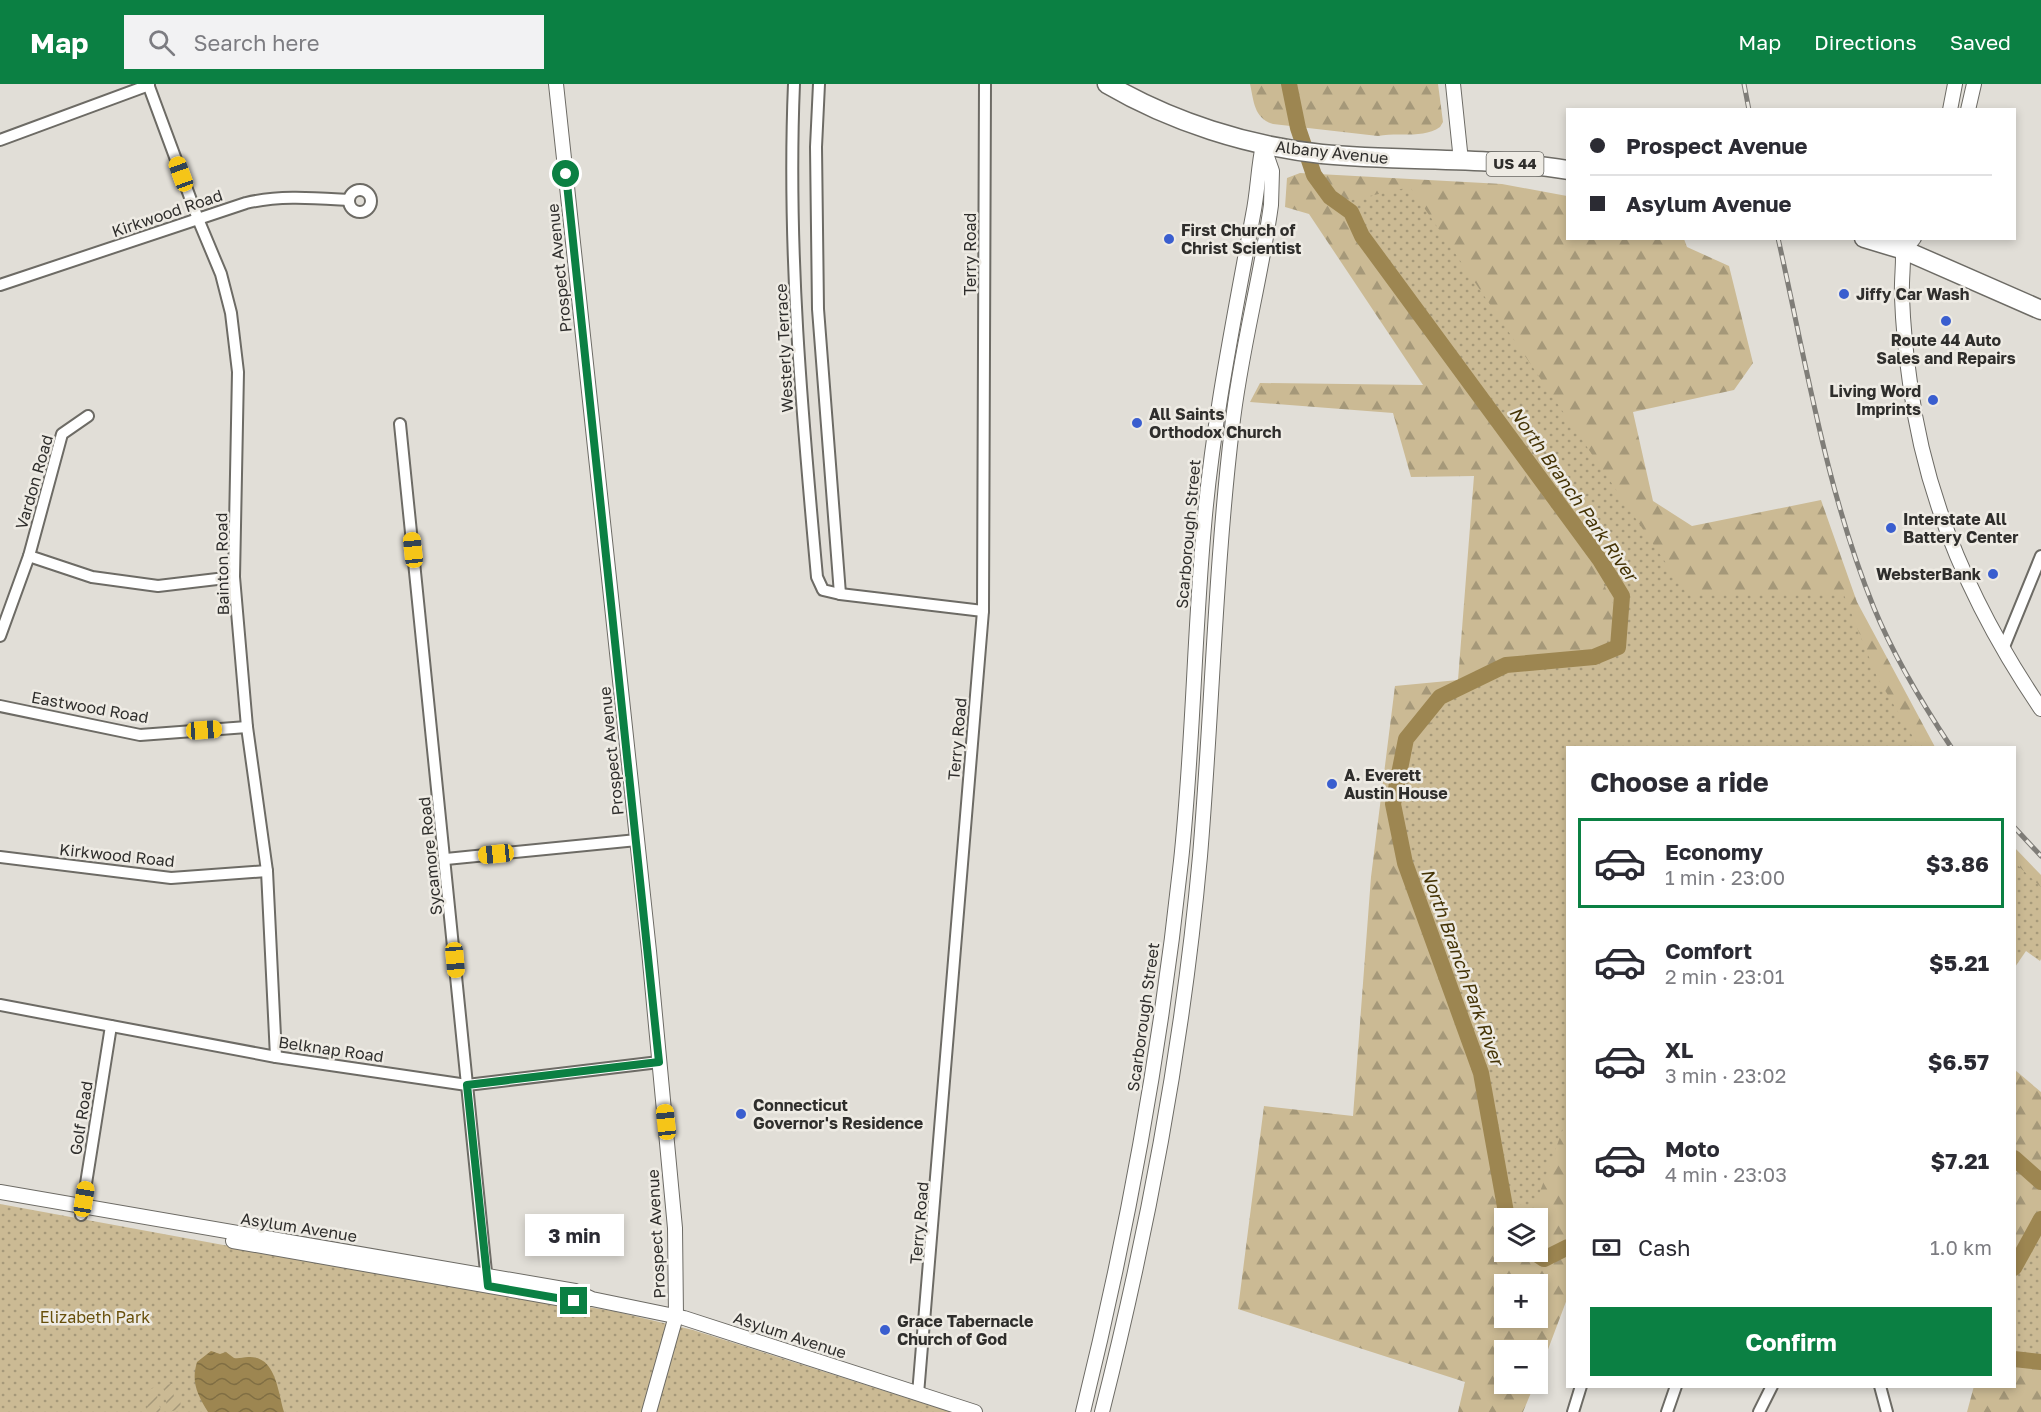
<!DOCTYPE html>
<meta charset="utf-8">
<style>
body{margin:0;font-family:"Golos Text",sans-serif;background:#f2f2f3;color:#2b2b33;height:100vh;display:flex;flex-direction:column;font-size:22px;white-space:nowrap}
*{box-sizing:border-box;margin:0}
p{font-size:20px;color:#7c7c81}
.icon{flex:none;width:33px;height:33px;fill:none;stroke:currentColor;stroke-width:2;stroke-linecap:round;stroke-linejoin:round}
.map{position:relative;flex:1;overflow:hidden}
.side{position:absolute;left:1566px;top:662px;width:450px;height:642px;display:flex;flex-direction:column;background:#fff;border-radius:0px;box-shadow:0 3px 9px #0003}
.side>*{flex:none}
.top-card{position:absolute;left:1566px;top:24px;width:450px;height:132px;border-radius:0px;box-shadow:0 3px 9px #0003;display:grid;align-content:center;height:132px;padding:0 24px;background:#fff}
.buttons{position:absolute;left:1494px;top:1124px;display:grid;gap:12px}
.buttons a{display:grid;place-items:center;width:54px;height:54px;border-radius:0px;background:#fff;box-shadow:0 3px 9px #0003;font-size:30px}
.end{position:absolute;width:27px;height:27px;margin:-14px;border:8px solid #0b8043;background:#fff;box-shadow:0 0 0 3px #fff}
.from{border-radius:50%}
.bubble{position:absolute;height:42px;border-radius:0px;background:#fff;box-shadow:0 3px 9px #0003;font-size:20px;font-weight:700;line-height:42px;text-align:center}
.car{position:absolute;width:18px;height:36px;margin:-18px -9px;border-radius:8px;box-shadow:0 0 4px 2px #0007;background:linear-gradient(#f5c518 24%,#345 0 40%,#f5c518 0 76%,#345 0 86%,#f5c518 0)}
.top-card b{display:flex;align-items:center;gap:21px;height:57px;font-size:22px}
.top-card b+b{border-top:2px solid #e1e1e2}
.top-card i{width:15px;height:15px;background:#2b2b33}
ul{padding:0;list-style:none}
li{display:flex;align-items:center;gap:18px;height:90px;margin:0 12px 9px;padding:0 12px;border:3px solid transparent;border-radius:0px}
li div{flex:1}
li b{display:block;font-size:22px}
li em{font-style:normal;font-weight:700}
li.selected{border-color:#0b8043}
li>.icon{width:54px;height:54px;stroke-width:1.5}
h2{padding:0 24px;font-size:27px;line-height:72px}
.pay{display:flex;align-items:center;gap:15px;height:66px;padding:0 24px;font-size:22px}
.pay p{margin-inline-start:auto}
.button{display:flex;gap:12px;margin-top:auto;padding:12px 24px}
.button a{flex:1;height:69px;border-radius:0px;background:#0b8043;color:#fff;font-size:24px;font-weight:700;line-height:69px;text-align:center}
header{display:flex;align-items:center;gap:36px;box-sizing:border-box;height:84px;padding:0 30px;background:#0b8043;color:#fff}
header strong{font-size:28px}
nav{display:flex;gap:33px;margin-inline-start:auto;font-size:21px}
.search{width:420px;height:54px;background:#f2f2f3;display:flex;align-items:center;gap:15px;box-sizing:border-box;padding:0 21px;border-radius:0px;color:#7c7c81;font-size:22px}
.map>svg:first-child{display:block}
</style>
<header>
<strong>Map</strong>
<div class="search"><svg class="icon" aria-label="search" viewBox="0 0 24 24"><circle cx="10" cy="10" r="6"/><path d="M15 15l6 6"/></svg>Search here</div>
<nav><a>Map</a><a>Directions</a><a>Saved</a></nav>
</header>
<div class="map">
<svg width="2041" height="1328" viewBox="0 0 2041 1328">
<defs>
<pattern id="forest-firs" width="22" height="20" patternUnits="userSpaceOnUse" patternTransform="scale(1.5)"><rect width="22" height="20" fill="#cbba94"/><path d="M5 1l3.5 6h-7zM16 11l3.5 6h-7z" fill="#a59879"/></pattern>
<pattern id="park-dots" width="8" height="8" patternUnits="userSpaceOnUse" patternTransform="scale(1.5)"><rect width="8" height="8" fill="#cbba94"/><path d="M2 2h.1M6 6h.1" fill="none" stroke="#a59879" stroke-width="1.8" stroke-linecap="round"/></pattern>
<pattern id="garden-furrows" width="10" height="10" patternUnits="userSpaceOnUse" patternTransform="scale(1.5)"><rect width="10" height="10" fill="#cbba94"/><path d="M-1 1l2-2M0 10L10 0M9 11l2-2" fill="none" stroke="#a59879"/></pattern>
<pattern id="water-waves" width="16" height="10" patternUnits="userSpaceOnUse" patternTransform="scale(1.5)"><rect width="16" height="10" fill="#9d8651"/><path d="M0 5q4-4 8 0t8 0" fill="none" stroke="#806e43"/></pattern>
</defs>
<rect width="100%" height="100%" fill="#e1ded7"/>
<!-- forest -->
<g fill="url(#forest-firs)" fill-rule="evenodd">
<path d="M1250 0H1438L1443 38 1440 43C1423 55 1398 48 1378 52L1273 40C1254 34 1254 18 1250 0Z"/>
<path d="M1300 89 1502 100 1567 112 1568 154 1684 155 1687 163 1729 182 1753 279 1734 306 1633 328 1653 417 1692 442 1821 416 1857 518 1935 663H1568L1567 1215 1538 1292V1266H1504V1299H1535L1523 1328H1458L1465 1298 1238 1225 1264 1022 1353 1032 1371 793 1395 602 1458 596 1474 392 1411 393 1393 329 1250 318 1260 299 1423 301 1309 130 1285 123 1287 94ZM1504 1134H1538V1167H1504ZM1504 1200H1538V1233H1504Z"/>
<polygon points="2015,764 2041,791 2041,868 2022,860 2015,873"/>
<polygon points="2015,986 2041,1008 2041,1328 1967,1328 1974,1302 2014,1302"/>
</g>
<!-- park -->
<g fill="url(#park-dots)">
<polygon points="1410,103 1687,510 1844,511 1877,593 1919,663 1568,663 1567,1034 1534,1124 1497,1115 1492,1059 1483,1013 1462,959 1420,822 1393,747 1392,722 1398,690 1454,604 1485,589 1522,581 1559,581 1589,577 1608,565 1615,547 1613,520 1595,482 1529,393 1491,334 1420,237 1343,118"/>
<polygon points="2015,779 2041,803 2041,875 2040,877 2026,867 2015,883"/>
<polygon points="0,1120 337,1182 613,1227 693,1246 951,1328 0,1328"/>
<polygon points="2041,1138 2041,1276 2015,1275 2015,1186"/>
</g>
<!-- garden -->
<g fill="url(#garden-furrows)">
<polygon points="172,1300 174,1313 180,1314 181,1325 168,1328 163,1301"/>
<polygon points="155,1303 161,1328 146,1328 151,1305"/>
</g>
<!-- water -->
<path fill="url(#water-waves)" d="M211 1267 220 1270 226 1268 234 1274C239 1275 243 1273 248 1273 276 1271 278 1309 284 1328H208C197 1310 191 1298 197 1278Z"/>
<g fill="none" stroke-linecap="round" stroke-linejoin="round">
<!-- river -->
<g stroke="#9d8651" stroke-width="16">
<polyline points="1289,0 1298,44 1314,91 1330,113 1351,128 1362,152 1600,476 1622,512 1618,563 1594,573 1506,581 1440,613 1406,655 1393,720 1405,779 1481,989 1507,1134"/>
<polyline points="2014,1074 2041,1098"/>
<polyline points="1532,1167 1544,1175 1568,1163"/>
<polyline points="2014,1184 2041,1135"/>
<polyline points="2014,1275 2041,1278"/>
</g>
<defs>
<g id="street">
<polyline points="148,0 198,135 221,190 231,229 238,288 234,493 247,643 267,787 276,973"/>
<path d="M794 0C787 165 802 329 817 493L823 506 840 510 983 527"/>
<polyline points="819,0 816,63 818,225 840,510"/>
<polyline points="0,56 149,1"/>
<circle cx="360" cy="117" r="11"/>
<path d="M0 201 246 119C280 111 314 114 349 116"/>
<polyline points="400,340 487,1198"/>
<polyline points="29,472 92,493 158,502 234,493"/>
<polyline points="0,552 29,472 62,350 88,332"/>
<polyline points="2003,565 2041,472"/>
<polyline points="0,622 140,651 247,643"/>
<polyline points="0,773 171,794 267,787"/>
<polyline points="446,775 637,756"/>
<polyline points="0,921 276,973 467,1001 659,978"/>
<polyline points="81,1131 111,942"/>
<polyline points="1880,1302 1887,1328"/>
<polyline points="918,1310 983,527 985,0"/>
<polyline points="1573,1328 1581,1302"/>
<polyline points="1667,1328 1676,1302"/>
<polyline points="1759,1328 1772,1302"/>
</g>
<g id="secondary">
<polyline points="556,0 649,867 675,1144 676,1232 649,1328"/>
<polyline points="1453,0 1461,77"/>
<polyline points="1950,26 1955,0"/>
<polyline points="1968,26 1974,0"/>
<path d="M1902 154C1905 174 1901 193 1902 213 1903 242 1906 271 1910 299 1925 417 1975 528 2041 625"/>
<polyline points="1904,166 1914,154"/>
<polyline points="0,1108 575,1207 592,1215 684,1234 975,1328"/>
<polyline points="233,1157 574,1217 590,1215"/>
<path d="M1083 1328C1128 1146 1161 963 1181 777 1193 666 1194 553 1204 442 1213 337 1234 235 1253 131 1258 107 1258 84 1263 61"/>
<path d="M1102 1328C1148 1146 1183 960 1200 772 1212 630 1215 486 1232 344 1240 269 1261 195 1271 121L1272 87 1263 61"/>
</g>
<g id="highway">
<path d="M1107 0C1172 38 1248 62 1322 70 1404 78 1487 72 1568 86"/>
<polyline points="1864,154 1904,166 2041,226"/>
</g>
</defs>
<!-- street casing -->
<use href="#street" stroke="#6d6b65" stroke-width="14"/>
<!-- secondary casing -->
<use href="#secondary" stroke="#6d6b65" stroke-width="16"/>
<!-- highway casing -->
<use href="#highway" stroke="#6d6b65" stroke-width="21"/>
<!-- street -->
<use href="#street" stroke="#fff" stroke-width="10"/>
<!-- secondary -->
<use href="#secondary" stroke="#fff" stroke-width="14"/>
<!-- highway -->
<use href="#highway" stroke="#fff" stroke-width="18"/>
<defs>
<g id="rail">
<polyline points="1744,0 1749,26"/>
<path d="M1778 154C1806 278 1826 406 1874 524 1894 573 1922 619 1951 663"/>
<polyline points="2014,743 2041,772"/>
</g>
</defs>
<!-- rail casing -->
<use href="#rail" stroke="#7f7d78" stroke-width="5"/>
<!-- rail -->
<use href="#rail" stroke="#eeebe4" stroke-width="3" stroke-dasharray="9" stroke-linecap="butt"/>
</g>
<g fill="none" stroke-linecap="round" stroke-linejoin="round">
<!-- route -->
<polyline stroke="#0b8043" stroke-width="8" points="566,90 659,978 467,1001 488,1202 574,1217"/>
</g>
<!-- markers -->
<g fill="#3a5ecf" stroke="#eeebe4" stroke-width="2">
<circle cx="1169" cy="155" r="6"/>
<circle cx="1844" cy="210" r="6"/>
<circle cx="1946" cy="237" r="6"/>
<circle cx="1933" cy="316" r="6"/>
<circle cx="1137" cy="339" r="6"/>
<circle cx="1891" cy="444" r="6"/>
<circle cx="1993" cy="490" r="6"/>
<circle cx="1332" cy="700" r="6"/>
<circle cx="741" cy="1030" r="6"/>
<circle cx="885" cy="1246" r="6"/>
</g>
<g text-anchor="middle" stroke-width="5" stroke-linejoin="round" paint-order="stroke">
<!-- shield labels -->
<rect fill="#eeebe4" stroke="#686763" stroke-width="1.5" x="1486.5" y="68" width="57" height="24" rx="4.5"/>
<g font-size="15" font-weight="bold" fill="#2f2e2c">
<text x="1515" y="85">US 44</text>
</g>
<!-- street labels -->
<g font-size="16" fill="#2f2e2c" stroke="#eeebe4">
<text transform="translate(1332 68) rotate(6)" y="6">Albany Avenue</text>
<text transform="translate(167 129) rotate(-19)" y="6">Kirkwood Road</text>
<text transform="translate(970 170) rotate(-90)" y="6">Terry Road</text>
<text transform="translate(559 184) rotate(-96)" y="6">Prospect Avenue</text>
<text transform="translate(784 264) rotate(-93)" y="6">Westerly Terrace</text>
<text transform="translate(34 398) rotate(-74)" y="6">Vardon Road</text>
<text transform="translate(1188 450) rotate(-85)" y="6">Scarborough Street</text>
<text transform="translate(222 480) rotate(-91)" y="6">Bainton Road</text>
<text transform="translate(90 623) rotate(10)" y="6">Eastwood Road</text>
<text transform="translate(957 655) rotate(-85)" y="6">Terry Road</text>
<text transform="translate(611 667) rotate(-96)" y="6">Prospect Avenue</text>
<text transform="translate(117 771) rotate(6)" y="6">Kirkwood Road</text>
<text transform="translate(430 772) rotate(-96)" y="6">Sycamore Road</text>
<text transform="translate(1143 933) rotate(-82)" y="6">Scarborough Street</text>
<text transform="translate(331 965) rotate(8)" y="6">Belknap Road</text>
<text transform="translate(81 1034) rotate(-81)" y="6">Golf Road</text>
<text transform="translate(919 1139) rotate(-85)" y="6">Terry Road</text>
<text transform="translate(299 1143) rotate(9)" y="6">Asylum Avenue</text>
<text transform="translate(656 1150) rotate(-93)" y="6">Prospect Avenue</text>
<text transform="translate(790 1251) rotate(18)" y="6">Asylum Avenue</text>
</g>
<!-- poi labels -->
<g font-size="16" font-weight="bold" fill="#2f2e2c" stroke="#eeebe4" text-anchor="start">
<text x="1181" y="152">First Church of<tspan x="1181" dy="18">Christ Scientist</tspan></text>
<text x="1856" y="216">Jiffy Car Wash</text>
<text x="1946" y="262" text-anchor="middle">Route 44 Auto<tspan x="1946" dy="18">Sales and Repairs</tspan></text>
<text x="1921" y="313" text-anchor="end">Living Word<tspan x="1921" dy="18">Imprints</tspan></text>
<text x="1149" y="336">All Saints<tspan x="1149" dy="18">Orthodox Church</tspan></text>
<text x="1903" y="441">Interstate All<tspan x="1903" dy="18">Battery Center</tspan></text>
<text x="1981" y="496" text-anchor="end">WebsterBank</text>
<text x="1344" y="697">A. Everett<tspan x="1344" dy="18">Austin House</tspan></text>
<text x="753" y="1027">Connecticut<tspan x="753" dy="18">Governor's Residence</tspan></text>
<text x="897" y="1243">Grace Tabernacle<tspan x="897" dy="18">Church of God</tspan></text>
</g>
<!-- park labels -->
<g font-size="16" fill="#674f0b" stroke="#eeebe4">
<text x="95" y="1239">Elizabeth Park</text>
</g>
<!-- water labels -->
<g font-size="18" font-style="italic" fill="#443305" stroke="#eeebe4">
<text transform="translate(1573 410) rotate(55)" y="6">North Branch Park River</text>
<text transform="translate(1462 883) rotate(70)" y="6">North Branch Park River</text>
</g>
</g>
</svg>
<div class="buttons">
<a><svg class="icon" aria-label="layers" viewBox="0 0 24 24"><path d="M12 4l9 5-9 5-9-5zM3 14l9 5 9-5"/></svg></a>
<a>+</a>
<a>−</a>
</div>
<i class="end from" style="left:566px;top:90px"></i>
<i class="end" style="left:574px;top:1217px"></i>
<div class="bubble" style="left:525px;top:1130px;width:99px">3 min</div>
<i class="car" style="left:181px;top:90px;rotate:340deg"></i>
<i class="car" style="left:413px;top:466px;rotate:354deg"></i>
<i class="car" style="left:204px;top:646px;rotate:86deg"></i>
<i class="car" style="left:496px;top:770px;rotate:264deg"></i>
<i class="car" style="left:455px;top:876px;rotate:175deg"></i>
<i class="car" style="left:666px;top:1038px;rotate:354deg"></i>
<i class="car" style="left:84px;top:1115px;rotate:9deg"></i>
<div class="top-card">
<b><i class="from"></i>Prospect Avenue</b>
<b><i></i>Asylum Avenue</b>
</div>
<section class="side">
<h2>Choose a ride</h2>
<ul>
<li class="selected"><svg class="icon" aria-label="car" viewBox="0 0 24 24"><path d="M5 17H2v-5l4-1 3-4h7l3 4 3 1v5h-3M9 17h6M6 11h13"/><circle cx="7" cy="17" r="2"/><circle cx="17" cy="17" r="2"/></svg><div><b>Economy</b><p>1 min · 23:00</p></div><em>$3.86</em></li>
<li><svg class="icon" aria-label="car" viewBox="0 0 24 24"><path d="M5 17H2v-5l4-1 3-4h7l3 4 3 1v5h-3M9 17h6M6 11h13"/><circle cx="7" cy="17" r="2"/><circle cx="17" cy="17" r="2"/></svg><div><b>Comfort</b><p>2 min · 23:01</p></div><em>$5.21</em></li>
<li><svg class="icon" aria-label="car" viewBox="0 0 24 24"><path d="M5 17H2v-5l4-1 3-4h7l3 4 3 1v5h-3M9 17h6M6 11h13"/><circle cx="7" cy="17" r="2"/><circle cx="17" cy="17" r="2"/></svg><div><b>XL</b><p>3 min · 23:02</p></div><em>$6.57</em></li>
<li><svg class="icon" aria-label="car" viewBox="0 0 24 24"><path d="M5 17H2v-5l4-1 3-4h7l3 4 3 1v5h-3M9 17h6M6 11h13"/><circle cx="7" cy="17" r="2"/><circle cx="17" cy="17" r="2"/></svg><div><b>Moto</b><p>4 min · 23:03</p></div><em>$7.21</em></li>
</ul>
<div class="pay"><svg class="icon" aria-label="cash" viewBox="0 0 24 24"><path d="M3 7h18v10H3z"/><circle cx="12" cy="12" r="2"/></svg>Cash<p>1.0 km</p></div>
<div class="button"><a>Confirm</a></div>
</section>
</div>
